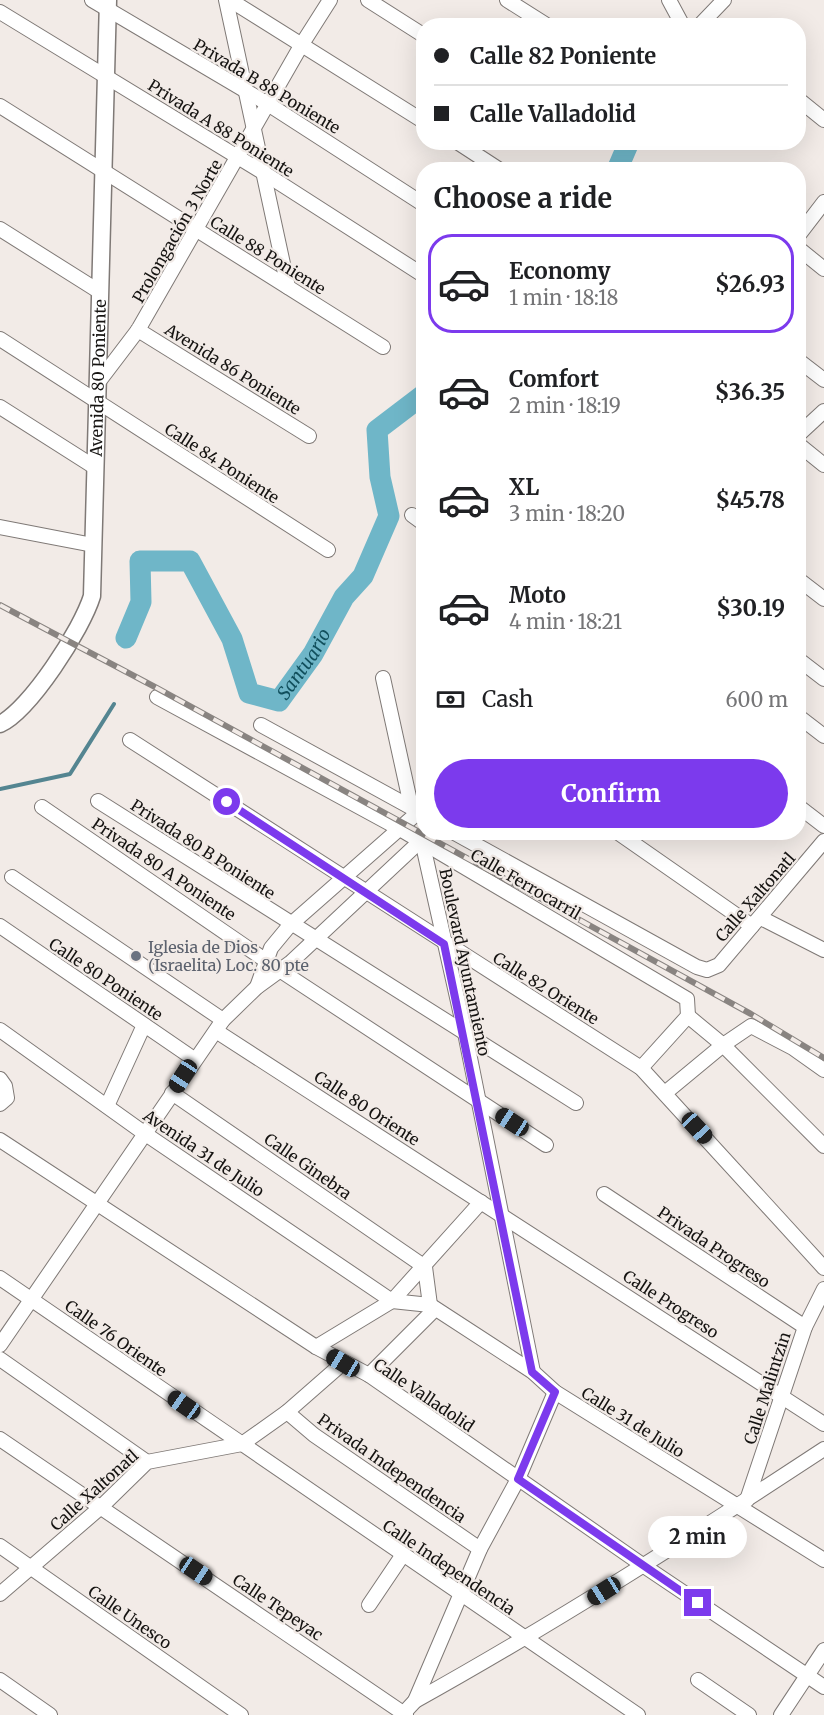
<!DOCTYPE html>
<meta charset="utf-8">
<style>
body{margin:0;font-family:Merriweather,serif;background:#f6f6f6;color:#202124;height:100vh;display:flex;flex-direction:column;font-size:22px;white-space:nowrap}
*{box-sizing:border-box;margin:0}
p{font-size:20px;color:#757577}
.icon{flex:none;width:33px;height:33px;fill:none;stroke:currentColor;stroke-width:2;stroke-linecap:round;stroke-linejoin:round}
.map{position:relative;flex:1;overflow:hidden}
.sheet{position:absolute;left:416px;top:162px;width:390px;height:678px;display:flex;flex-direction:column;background:#fff;border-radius:24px;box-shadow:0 6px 24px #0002}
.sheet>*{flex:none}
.top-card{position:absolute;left:416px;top:18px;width:390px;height:132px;border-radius:24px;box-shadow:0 6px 24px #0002;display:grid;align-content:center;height:132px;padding:0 18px;background:#fff}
.end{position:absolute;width:27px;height:27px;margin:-14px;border:8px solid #7c3aed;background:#fff;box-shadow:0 0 0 3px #fff}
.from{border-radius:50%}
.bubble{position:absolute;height:42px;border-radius:21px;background:#fff;box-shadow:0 6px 24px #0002;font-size:20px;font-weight:700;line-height:42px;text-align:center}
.car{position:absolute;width:18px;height:36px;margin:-18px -9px;border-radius:8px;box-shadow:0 0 4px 2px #0007;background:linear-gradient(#222 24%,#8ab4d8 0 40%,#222 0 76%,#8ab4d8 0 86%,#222 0)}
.top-card b{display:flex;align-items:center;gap:21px;height:57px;font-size:22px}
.top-card b+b{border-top:2px solid #e0e0e0}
.top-card i{width:15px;height:15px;background:#202124}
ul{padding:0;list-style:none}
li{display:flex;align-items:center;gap:18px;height:99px;margin:0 12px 9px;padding:0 6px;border:3px solid transparent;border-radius:24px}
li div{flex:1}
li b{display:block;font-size:22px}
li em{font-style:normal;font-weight:700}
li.current{border-color:#7c3aed}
li>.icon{width:54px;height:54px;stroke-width:1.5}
h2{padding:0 18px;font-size:27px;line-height:72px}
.pay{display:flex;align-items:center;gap:15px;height:66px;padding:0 18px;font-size:22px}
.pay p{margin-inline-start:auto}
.button{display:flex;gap:12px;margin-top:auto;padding:12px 18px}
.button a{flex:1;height:69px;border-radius:36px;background:#7c3aed;color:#fff;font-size:24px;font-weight:700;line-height:69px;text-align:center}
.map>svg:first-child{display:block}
</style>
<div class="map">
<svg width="824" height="1715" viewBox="0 0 824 1715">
<rect width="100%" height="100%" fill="#f2ebe7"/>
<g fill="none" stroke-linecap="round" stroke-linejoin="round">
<!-- stream -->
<polyline stroke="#548591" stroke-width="4" points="0,789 70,774 114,704"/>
<!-- river -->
<g stroke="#6fb6c8" stroke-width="21">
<polyline points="617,170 629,142"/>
<path id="s1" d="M126 638 141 602 140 561H190L232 639 249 693 279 701 313 654 344 597 363 576 389 516 380 477 377 430 423 395"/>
</g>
<defs>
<g id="minor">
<polyline points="92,0 268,104 423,204"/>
<polyline points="226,0 288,287"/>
<polyline points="230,0 423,121"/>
<polyline points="368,0 423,35"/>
<polyline points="507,0 548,26"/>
<polyline points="669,0 683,26"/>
<polyline points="0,12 264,173 423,275"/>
<polyline points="699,26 724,0"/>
<polyline points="798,99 824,120"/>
<polyline points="0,106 383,347"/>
<polyline points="457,142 500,170"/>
<polyline points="0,229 100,292"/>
<polyline points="798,236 824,202"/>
<polyline points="798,248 824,269"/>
<polyline points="138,330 309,436"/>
<polyline points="0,339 328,550"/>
<polyline points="798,360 824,380"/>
<polyline points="100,380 138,330 302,44 330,0"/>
<polyline points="0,407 96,468"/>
<polyline points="798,435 824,411"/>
<polyline points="798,444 824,465"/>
<polyline points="412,515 423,523"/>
<polyline points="0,527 93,545"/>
<polyline points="798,579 824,599"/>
<polyline points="798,659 824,679"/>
<polyline points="383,678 411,806"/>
<polyline points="157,697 400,829 687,999 688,1016 641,1068"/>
<polyline points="798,716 824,736"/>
<polyline points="261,725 423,814"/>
<polyline points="130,740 641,1068 824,1268"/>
<polyline points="98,801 576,1103"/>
<polyline points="798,806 824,826"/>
<polyline points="42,807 281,971 546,1145"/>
<polyline points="453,832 697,967 707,970 719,965 824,841"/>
<polyline points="617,832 752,926"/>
<polyline points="422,841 465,1033 533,1372"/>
<polyline points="12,877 223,1020"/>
<polyline points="761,918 824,950"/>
<polyline points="0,926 194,1059"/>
<polyline points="257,987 271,948 290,925 423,808"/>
<polyline points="688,1016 723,1045 824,1146"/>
<polyline points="0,1030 144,1133 392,1301 430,1305 533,1372 555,1392 824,1560"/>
<polyline points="216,1031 824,1424"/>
<polyline points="0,1079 5,1086 7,1098 0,1104"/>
<polyline points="172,1093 425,1267 430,1305"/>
<polyline points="665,1093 723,1045 751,1026 793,1048 824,1070"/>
<polyline points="107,1106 144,1025"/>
<polyline points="0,1140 316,1347 369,1375 644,1566 824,1687"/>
<polyline points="604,1194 805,1327"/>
<polyline points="0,1278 638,1715"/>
<polyline points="0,1345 223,1020 257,987 290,963 430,832"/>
<polyline points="316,1347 392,1301 481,1202"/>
<polyline points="0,1359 147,1462"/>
<polyline points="369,1375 435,1309"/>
<polyline points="287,1412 314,1435 480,1549"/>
<polyline points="0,1439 406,1715"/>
<polyline points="747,1500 805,1327 824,1289"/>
<polyline points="0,1546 241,1715"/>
<polyline points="0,1594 101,1507 147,1462 242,1444 287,1412 343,1363"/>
<polyline points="369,1605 402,1556"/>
<polyline points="0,1680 50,1715"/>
<polyline points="698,1680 749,1715"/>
<polyline points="415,1701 480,1549 518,1479 555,1392"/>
<path d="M402 1715 415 1701C555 1623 690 1537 824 1449"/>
<polyline points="781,1715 824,1650"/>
</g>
<g id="tertiary">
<path id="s2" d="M0 724C30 710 82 629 92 596L108 0"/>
</g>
</defs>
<!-- minor casing -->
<use href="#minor" stroke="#7f7976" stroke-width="16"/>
<!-- tertiary casing -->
<use href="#tertiary" stroke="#7f7976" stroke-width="19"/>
<!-- minor -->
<use href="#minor" stroke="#fff" stroke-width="14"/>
<!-- tertiary -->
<use href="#tertiary" stroke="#fff" stroke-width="16"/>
<defs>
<polyline id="rail" points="0,605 155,687 751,1014 824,1058"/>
</defs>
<!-- rail casing -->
<use href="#rail" stroke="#898481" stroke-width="6"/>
<!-- rail -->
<use href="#rail" stroke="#f2ebe7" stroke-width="4" stroke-dasharray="11" stroke-linecap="butt"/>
</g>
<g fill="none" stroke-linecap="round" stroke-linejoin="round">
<!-- route -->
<polyline stroke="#7c3aed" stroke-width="8" points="227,802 444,944 532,1372 555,1392 518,1479 698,1603"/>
</g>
<!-- markers -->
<circle fill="#6b7280" stroke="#f2ebe7" stroke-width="2" cx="136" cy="956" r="6"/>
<g text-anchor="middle" stroke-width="4.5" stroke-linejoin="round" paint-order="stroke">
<!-- street labels -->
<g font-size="16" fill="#151311" stroke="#f2ebe7">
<text transform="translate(267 86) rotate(31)" y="6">Privada B 88 Poniente</text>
<text transform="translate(221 128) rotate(32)" y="6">Privada A 88 Poniente</text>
<text transform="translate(177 231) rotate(-60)" y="6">Prolongación 3 Norte</text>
<text transform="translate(268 255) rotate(32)" y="6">Calle 88 Poniente</text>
<text transform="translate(233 369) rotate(32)" y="6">Avenida 86 Poniente</text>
<text dy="6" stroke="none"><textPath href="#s2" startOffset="378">Avenida 80 Poniente</textPath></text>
<text transform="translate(222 463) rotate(33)" y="6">Calle 84 Poniente</text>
<text transform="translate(203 849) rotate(33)" y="6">Privada 80 B Poniente</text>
<text transform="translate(164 869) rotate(34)" y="6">Privada 80 A Poniente</text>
<text transform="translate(526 884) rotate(30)" y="6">Calle Ferrocarril</text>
<text transform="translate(755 897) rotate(-49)" y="6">Calle Xaltonatl</text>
<text transform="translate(465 962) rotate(78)" y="6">Boulevard Ayuntamiento</text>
<text transform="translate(106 979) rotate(34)" y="6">Calle 80 Poniente</text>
<text transform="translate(546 988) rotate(32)" y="6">Calle 82 Oriente</text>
<text transform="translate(367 1108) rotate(33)" y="6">Calle 80 Oriente</text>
<text transform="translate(204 1153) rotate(34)" y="6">Avenida 31 de Julio</text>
<text transform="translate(308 1166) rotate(35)" y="6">Calle Ginebra</text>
<text transform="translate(714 1247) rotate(34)" y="6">Privada Progreso</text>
<text transform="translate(671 1304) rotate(33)" y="6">Calle Progreso</text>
<text transform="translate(116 1338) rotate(35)" y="6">Calle 76 Oriente</text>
<text transform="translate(767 1388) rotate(-72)" y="6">Calle Malintzin</text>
<text transform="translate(424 1395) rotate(34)" y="6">Calle Valladolid</text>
<text transform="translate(633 1422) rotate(32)" y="6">Calle 31 de Julio</text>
<text transform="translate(392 1468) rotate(35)" y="6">Privada Independencia</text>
<text transform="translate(94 1490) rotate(-42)" y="6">Calle Xaltonatl</text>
<text transform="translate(449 1567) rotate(34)" y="6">Calle Independencia</text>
<text transform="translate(278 1607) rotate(34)" y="6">Calle Tepeyac</text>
<text transform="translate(130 1617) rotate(35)" y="6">Calle Unesco</text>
</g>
<!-- worship labels -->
<g font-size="16" fill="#5b616d" stroke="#f2ebe7" text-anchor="start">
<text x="148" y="953">Iglesia de Dios<tspan x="148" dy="18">(Israelita) Loc. 80 pte</tspan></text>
</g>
<!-- water labels -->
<g font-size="18" font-style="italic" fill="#114f5c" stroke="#f2ebe7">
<text dy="6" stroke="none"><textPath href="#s1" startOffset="351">Santuario</textPath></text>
</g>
</g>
</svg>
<i class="end from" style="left:227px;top:802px"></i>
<i class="end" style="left:698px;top:1603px"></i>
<div class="bubble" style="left:648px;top:1516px;width:99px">2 min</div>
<i class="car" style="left:183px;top:1076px;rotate:213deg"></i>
<i class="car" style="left:512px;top:1122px;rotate:303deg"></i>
<i class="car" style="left:697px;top:1128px;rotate:137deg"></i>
<i class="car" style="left:343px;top:1363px;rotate:301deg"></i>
<i class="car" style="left:184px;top:1405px;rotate:305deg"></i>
<i class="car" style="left:196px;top:1571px;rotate:124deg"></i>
<i class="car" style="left:604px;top:1591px;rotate:238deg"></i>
<div class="top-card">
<b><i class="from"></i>Calle 82 Poniente</b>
<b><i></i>Calle Valladolid</b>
</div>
<section class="sheet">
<h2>Choose a ride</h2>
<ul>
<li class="current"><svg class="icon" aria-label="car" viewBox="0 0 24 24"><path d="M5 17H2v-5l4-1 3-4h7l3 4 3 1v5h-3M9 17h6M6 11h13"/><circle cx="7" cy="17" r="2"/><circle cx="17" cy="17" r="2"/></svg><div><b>Economy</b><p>1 min · 18:18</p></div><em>$26.93</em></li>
<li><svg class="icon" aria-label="car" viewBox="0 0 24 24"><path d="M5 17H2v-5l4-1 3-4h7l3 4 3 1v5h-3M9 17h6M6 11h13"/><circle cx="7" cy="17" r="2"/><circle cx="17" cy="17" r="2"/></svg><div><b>Comfort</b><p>2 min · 18:19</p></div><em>$36.35</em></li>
<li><svg class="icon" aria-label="car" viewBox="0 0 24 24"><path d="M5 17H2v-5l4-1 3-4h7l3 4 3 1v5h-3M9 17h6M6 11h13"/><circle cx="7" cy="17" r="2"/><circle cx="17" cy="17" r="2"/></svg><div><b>XL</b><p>3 min · 18:20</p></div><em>$45.78</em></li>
<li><svg class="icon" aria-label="car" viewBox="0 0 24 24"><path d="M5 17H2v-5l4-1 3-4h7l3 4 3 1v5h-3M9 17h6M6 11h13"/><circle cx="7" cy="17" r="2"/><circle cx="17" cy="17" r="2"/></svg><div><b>Moto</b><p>4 min · 18:21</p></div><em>$30.19</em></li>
</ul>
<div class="pay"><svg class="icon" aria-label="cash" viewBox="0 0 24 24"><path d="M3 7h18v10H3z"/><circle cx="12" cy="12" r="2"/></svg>Cash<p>600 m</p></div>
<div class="button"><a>Confirm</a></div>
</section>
</div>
